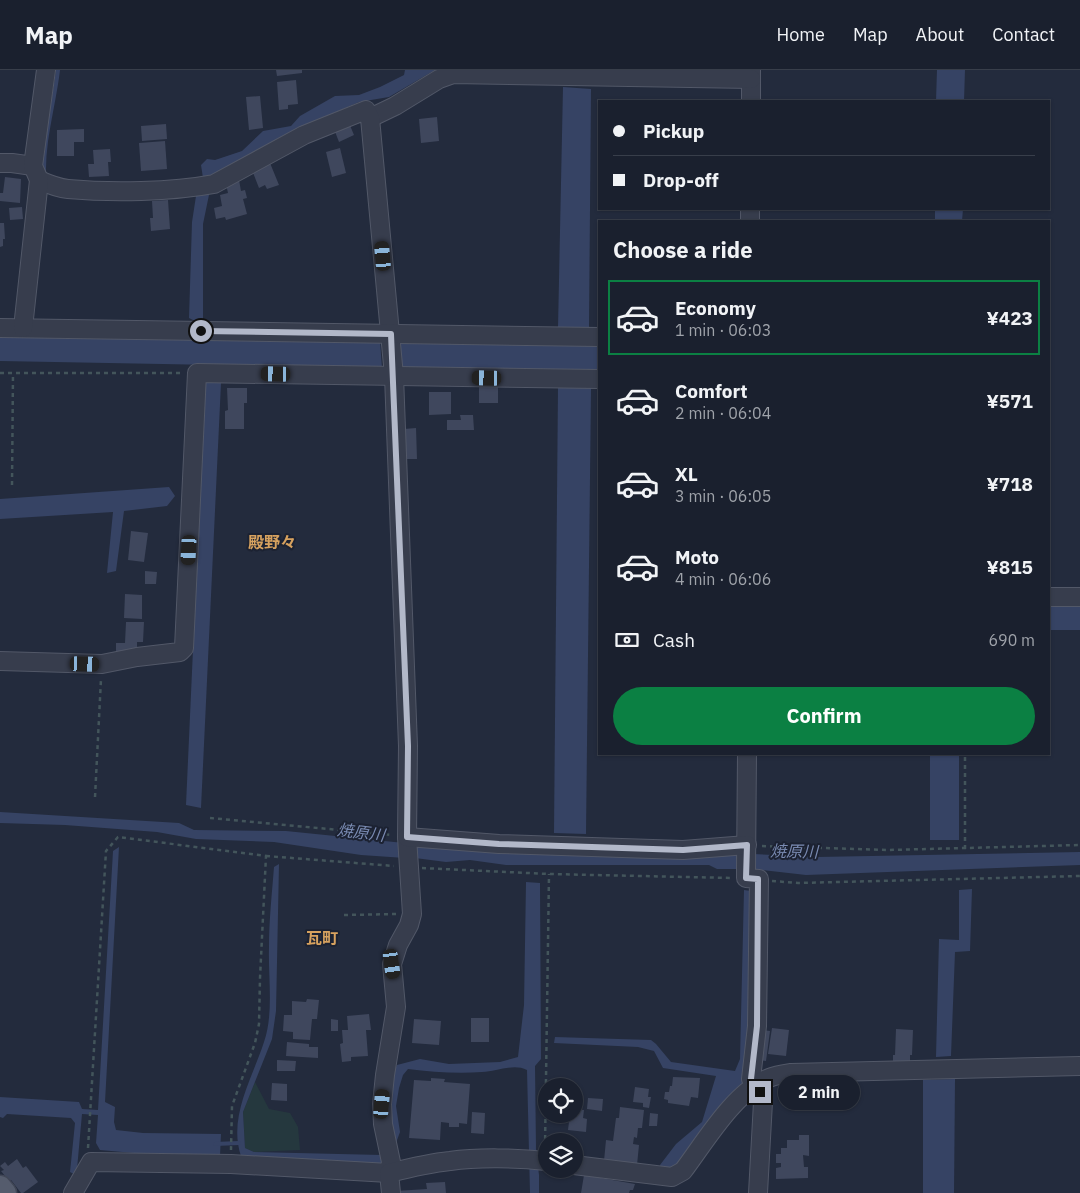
<!DOCTYPE html>
<meta charset="utf-8">
<style>
body{margin:0;font-family:"IBM Plex Sans","Noto Sans JP",sans-serif;background:#232836;color:#f1f3f6;height:100vh;display:flex;flex-direction:column;font-size:19px;white-space:nowrap}
*{box-sizing:border-box;margin:0}
p{font-size:16px;color:#9fa3aa}
.icon{flex:none;width:28px;height:28px;fill:none;stroke:currentColor;stroke-width:2;stroke-linecap:round;stroke-linejoin:round}
.map{position:relative;flex:1;overflow:hidden}
.panel{position:absolute;left:598px;top:150px;width:452px;height:535px;display:flex;flex-direction:column;background:#1a202e;border-radius:0px;box-shadow:0 1px 4px #0004,0 0 0 1px #383e4a}
.panel>*{flex:none}
.guide{position:absolute;left:598px;top:30px;width:452px;height:110px;border-radius:0px;box-shadow:0 1px 4px #0004,0 0 0 1px #383e4a;display:grid;align-content:center;height:110px;padding:0 15px;background:#1a202e}
.tools{position:absolute;left:538px;top:1008px;display:grid;gap:10px}
.tools a{display:grid;place-items:center;width:45px;height:45px;border-radius:50%;background:#1a202e;box-shadow:0 1px 4px #0004,0 0 0 1px #383e4a;font-size:25px}
.end{position:absolute;width:22px;height:22px;margin:-11px;border:6px solid #b2b8c9;background:#111;box-shadow:0 0 0 2px #111}
.from{border-radius:50%}
.bubble{position:absolute;height:35px;border-radius:18px;background:#1a202e;box-shadow:0 1px 4px #0004,0 0 0 1px #383e4a;font-size:16px;font-weight:700;line-height:35px;text-align:center}
.car{position:absolute;width:15px;height:30px;margin:-15px -8px;border-radius:6px;box-shadow:0 0 4px 1px #0007;background:linear-gradient(#222 24%,#8ab4d8 0 40%,#222 0 76%,#8ab4d8 0 86%,#222 0)}
.guide b{display:flex;align-items:center;gap:18px;height:48px;font-size:19px}
.guide b+b{border-top:1px solid #383e4a}
.guide i{width:12px;height:12px;background:#f1f3f6}
ul{padding:0;list-style:none}
li{display:flex;align-items:center;gap:15px;height:75px;margin:0 10px 8px;padding:0 5px;border:2px solid transparent;border-radius:0px}
li div{flex:1}
li b{display:block;font-size:19px}
li em{font-style:normal;font-weight:700}
li.current{border-color:#0b8043}
li>.icon{width:45px;height:45px;stroke-width:1.5}
h2{padding:0 15px;font-size:22px;line-height:60px}
.pay{display:flex;align-items:center;gap:12px;height:55px;padding:0 15px;font-size:19px}
.pay p{margin-inline-start:auto}
.button{display:flex;gap:10px;margin-top:auto;padding:10px 15px}
.button a{flex:1;height:58px;border-radius:30px;background:#0b8043;color:#fff;font-size:20px;font-weight:700;line-height:58px;text-align:center}
header{display:flex;align-items:center;gap:30px;box-sizing:border-box;height:70px;padding:0 25px;background:#1a202e;border-bottom:1px solid #383e4a}
header strong{font-size:24px}
nav{display:flex;gap:28px;margin-inline-start:auto;font-size:18px}
.map>svg:first-child{display:block}
</style>
<header>
<strong>Map</strong>
<nav><a>Home</a><a>Map</a><a>About</a><a>Contact</a></nav>
</header>
<div class="map">
<svg width="1080" height="1123" viewBox="0 0 1080 1123">
<rect width="100%" height="100%" fill="#232b3d"/>
<!-- green -->
<polygon fill="#25383e" points="255,1012 269,1039 290,1043 298,1057 300,1080 254,1082 245,1078 243,1042"/>
<!-- water -->
<g fill="#364364">
<polygon points="405,0 435,0 389,27 359,32 300,58 210,120 203,154 203,249 197,252 189,248 192,152 196,126 205,121 201,95 207,89 215,90 242,81 263,61 291,56 300,46 335,26 359,25 380,17 404,5"/>
<polygon points="937,0 965,0 964,31 936,31"/>
<polygon points="563,17 591,19 589,258 558,258"/>
<polygon points="935,139 963,139 962,151 935,151"/>
<polygon points="0,266 380,271 382,298 0,291"/>
<polygon points="400,272 599,275 599,303 402,299"/>
<polygon points="205,313 221,313 201,738 186,735"/>
<polygon points="558,317 591,318 586,764 554,763"/>
<polygon points="169,417 175,426 167,436 124,441 116,501 107,503 113,442 0,449 0,429"/>
<polygon points="1049,534 1080,535 1080,560 1049,560"/>
<rect x="930" y="684" width="29" height="86"/>
<polygon points="0,742 179,753 194,760 286,761 404,773 405,788 361,785 274,772 196,769 157,762 65,755 0,753"/>
<polygon points="415,773 738,783 739,799 717,799 709,795 506,795 470,790 446,792 415,788"/>
<polygon points="119,777 105,1032 115,1037 114,1052 116,1060 143,1063 221,1064 220,1086 145,1084 100,1080 96,1073 98,1045 82,1044 77,1099 74,1104 70,1102 75,1053 71,1048 7,1044 3,1048 0,1047 0,1027 79,1032 82,1039 98,1040 113,781"/>
<polygon points="1080,782 1080,795 806,805 753,799 753,784 817,787"/>
<path d="M279 794 276 941 272 969 243 1042 245 1078 254 1082 382 1085 381 1095 241 1086C228 1047 252 1009 264 972 274 943 268 908 269 877 269 850 272 823 274 797Z"/>
<path d="M526 812 540 813 541 989 535 996 536 1079 539 1105V1123H530L527 1000C513 993 497 1002 482 1002 458 1004 432 1002 408 999L403 1005 399 1018 396 1036 400 1062 393 1081C389 1051 383 1023 397 995L420 989 449 994 500 992 518 987 524 935Z"/>
<polygon points="972,819 970,881 955,882 951,986 936,987 939,869 959,870 959,820"/>
<polygon points="744,820 751,821 748,990 741,1017 679,1094 662,1100 660,1095 676,1074 702,1052 716,1006 663,998 654,981 638,977 554,973 555,967 651,970 656,974 671,992 735,1001 740,989"/>
<polygon points="955,1009 954,1123 923,1123 923,1010"/>
</g>
<g fill="none" stroke-linecap="round" stroke-linejoin="round">
<!-- stream -->
<g stroke="#364364" stroke-width="4">
<path d="M44 104C43 69 54 35 58 0"/>
<polyline points="215,1074 239,1073"/>
</g>
</g>
<!-- building -->
<g fill="#3f475d">
<polygon points="276,0 302,0 302,3 277,6"/>
<polygon points="296,10 298,34 288,35 288,39 279,40 277,12"/>
<polygon points="260,26 263,58 249,60 246,27"/>
<polygon points="437,47 439,71 421,73 419,49"/>
<polygon points="349,53 354,65 339,72 334,59"/>
<polygon points="166,54 167,69 142,71 141,56"/>
<polygon points="84,59 84,72 74,72 74,86 57,86 57,60"/>
<polygon points="165,71 167,99 141,101 139,73"/>
<polygon points="340,78 346,103 332,107 326,82"/>
<polygon points="110,79 111,92 108,92 109,106 89,107 88,94 94,94 93,80"/>
<polygon points="270,93 279,115 267,119 265,115 259,118 252,100"/>
<polygon points="5,107 21,109 20,133 0,131 0,123 3,123"/>
<polygon points="239,110 241,121 245,120 247,128 243,129 247,144 226,150 225,147 216,149 214,138 222,136 220,125 228,123 226,114"/>
<polygon points="168,130 170,159 151,161 150,148 153,148 152,131"/>
<polygon points="22,137 23,149 10,150 9,138"/>
<polygon points="0,153 4,153 5,169 3,169 3,176 0,177"/>
<rect x="479" y="316" width="19" height="17"/>
<polygon points="227,318 247,318 247,333 244,333 244,359 225,359 225,341 228,340"/>
<polygon points="429,322 451,322 451,344 429,345"/>
<polygon points="460,345 473,345 474,360 447,360 447,350 461,350"/>
<polygon points="416,358 417,389 404,389 404,359"/>
<polygon points="131,461 148,463 144,492 128,490"/>
<polygon points="145,501 157,502 156,514 145,514"/>
<polygon points="125,524 142,525 142,549 124,548"/>
<polygon points="126,552 144,552 143,572 137,572 137,581 116,581 116,573 125,573"/>
<polygon points="307,929 319,930 317,949 312,949 310,970 293,969 293,962 283,961 284,945 292,945 292,931 306,932"/>
<polygon points="369,944 371,960 366,960 368,986 351,987 351,991 342,992 340,974 343,973 342,960 348,960 347,946"/>
<rect x="471" y="948" width="18" height="24"/>
<polygon points="331,949 338,950 338,961 331,961"/>
<polygon points="414,949 441,951 439,975 412,973"/>
<polygon points="772,958 789,960 786,986 768,984"/>
<polygon points="896,959 913,960 912,985 910,985 910,993 893,993 893,985 895,985"/>
<polygon points="762,960 770,961 766,991 758,990"/>
<polygon points="287,972 309,974 309,977 318,977 318,988 286,986"/>
<polygon points="277,990 296,991 295,1001 277,1001"/>
<polygon points="673,1007 700,1008 698,1028 691,1027 689,1036 668,1033 668,1030 664,1029 665,1022 669,1022 670,1016 672,1016"/>
<polygon points="431,1008 445,1009 444,1012 470,1014 467,1054 459,1053 459,1057 449,1057 449,1053 441,1052 440,1070 409,1068 414,1010 431,1011"/>
<polygon points="272,1013 287,1014 287,1031 271,1030"/>
<polygon points="635,1017 649,1019 648,1027 651,1027 649,1038 643,1037 643,1033 633,1032"/>
<polygon points="588,1028 603,1029 602,1041 587,1039"/>
<polygon points="620,1037 644,1040 642,1058 638,1058 637,1068 634,1067 633,1074 639,1075 637,1095 604,1091 606,1070 613,1071 616,1048 619,1048"/>
<polygon points="574,1039 584,1040 583,1048 587,1049 586,1062 568,1060 570,1044 574,1044"/>
<polygon points="472,1042 485,1043 484,1064 471,1063"/>
<polygon points="650,1043 658,1044 657,1056 649,1056"/>
<polygon points="799,1065 809,1065 809,1086 803,1085 804,1097 808,1097 808,1108 776,1109 776,1098 781,1097 781,1093 776,1093 776,1084 781,1084 781,1078 787,1078 787,1070 799,1070"/>
<polygon points="17,1089 23,1098 26,1096 38,1112 23,1123 21,1123 11,1110 9,1111 1,1101 4,1100 0,1096 5,1092 8,1096"/>
<polygon points="584,1105 635,1114 633,1120 630,1120 629,1123 581,1123"/>
<polygon points="445,1112 446,1123 396,1123 396,1121 427,1119 426,1113"/>
</g>
<g fill="none" stroke-linecap="round" stroke-linejoin="round">
<defs>
<g id="minor">
<polyline points="751,31 751,0"/>
<polyline points="370,48 395,36 439,9 453,4 751,9"/>
<polyline points="0,93 12,93 33,96"/>
<path d="M39 110C48 114 58 118 68 119 112 123 171 122 214 114L304 65 366 40 370 48 394 306 408 676 407 767 412 844 409 855 398 875 392 894 396 937 385 1005 382 1034 383 1054 391 1092 389 1103 231 1094 91 1092 73 1123"/>
<polyline points="750,151 750,139"/>
<polyline points="0,258 599,267"/>
<polyline points="23,258 39,110 33,96 46,0"/>
<polyline points="1049,527 1080,527"/>
<polyline points="0,591 102,594 137,587 180,582 184,578 197,303 599,309"/>
<path d="M747 684 746 800V808L759 809 757 956 751 1009C755 1017 760 1022 763 1032L758 1123"/>
<polyline points="407,767 499,774 683,780 747,775"/>
<path d="M574 1095 672 1107 683 1101C705 1072 734 1022 769 1008 776 1005 784 1004 791 1003L1080 996"/>
<path d="M391 1123 389 1103C409 1098 430 1093 450 1091 478 1087 518 1088 546 1091"/>
</g>
<polyline id="major" points="0,1117 5,1123"/>
</defs>
<!-- minor casing -->
<use href="#minor" stroke="#525868" stroke-width="20"/>
<!-- major casing -->
<use href="#major" stroke="#404656" stroke-width="25"/>
<!-- path -->
<g stroke="#43555b" stroke-width="2.5" stroke-dasharray="4 4" stroke-linecap="butt">
<polyline points="0,303 183,303"/>
<polyline points="12,415 13,303"/>
<polyline points="95,727 101,609"/>
<polyline points="210,748 393,765"/>
<polyline points="762,776 889,780 1080,775"/>
<polyline points="965,779 965,684"/>
<polyline points="266,786 394,796"/>
<polyline points="422,798 549,804 732,808"/>
<polyline points="772,811 798,813 1080,806"/>
<polyline points="344,845 398,844"/>
<polyline points="545,1077 549,804"/>
<polyline points="88,1078 106,781 118,767 266,786 260,908 259,954 255,973 232,1036 231,1080"/>
</g>
<!-- minor -->
<use href="#minor" stroke="#373d4d" stroke-width="18"/>
<!-- major -->
<use href="#major" stroke="#555c6d" stroke-width="22"/>
</g>
<g fill="none" stroke-linecap="round" stroke-linejoin="round">
<!-- route -->
<polyline stroke="#b2b8c9" stroke-width="6" points="201,261 391,264 408,676 407,767 499,774 683,780 747,775 746,808 758,809 757,956 751,1009 754,1017 760,1022"/>
</g>
<g text-anchor="middle" stroke-width="4" stroke-linejoin="round" paint-order="stroke">
<!-- neighbourhood labels -->
<g font-size="16" font-weight="bold" fill="#d7a25f" stroke="#1c2232">
<text x="272" y="478">殿野々</text>
<text x="322" y="874">瓦町</text>
</g>
<!-- water labels -->
<g font-size="16" font-style="italic" fill="#798ab1" stroke="#1c2232">
<text transform="translate(361 762) rotate(7)" y="6">焼原川</text>
<text transform="translate(794 781) rotate(1)" y="6">焼原川</text>
</g>
</g>
</svg>
<div class="tools">
<a><svg class="icon" aria-label="locate" viewBox="0 0 24 24"><circle cx="12" cy="12" r="6"/><path d="M12 2v4M12 18v4M2 12h4M18 12h4"/></svg></a>
<a><svg class="icon" aria-label="layers" viewBox="0 0 24 24"><path d="M12 4l9 5-9 5-9-5zM3 14l9 5 9-5"/></svg></a>
</div>
<i class="end from" style="left:201px;top:261px"></i>
<i class="end" style="left:760px;top:1022px"></i>
<div class="bubble" style="left:778px;top:1005px;width:82px">2 min</div>
<i class="car" style="left:383px;top:186px;rotate:355deg"></i>
<i class="car" style="left:276px;top:304px;rotate:271deg"></i>
<i class="car" style="left:487px;top:308px;rotate:271deg"></i>
<i class="car" style="left:189px;top:480px;rotate:183deg"></i>
<i class="car" style="left:85px;top:594px;rotate:92deg"></i>
<i class="car" style="left:392px;top:894px;rotate:172deg"></i>
<i class="car" style="left:382px;top:1034px;rotate:5deg"></i>
<div class="guide">
<b><i class="from"></i>Pickup</b>
<b><i></i>Drop-off</b>
</div>
<section class="panel">
<h2>Choose a ride</h2>
<ul>
<li class="current"><svg class="icon" aria-label="car" viewBox="0 0 24 24"><path d="M5 17H2v-5l4-1 3-4h7l3 4 3 1v5h-3M9 17h6M6 11h13"/><circle cx="7" cy="17" r="2"/><circle cx="17" cy="17" r="2"/></svg><div><b>Economy</b><p>1 min · 06:03</p></div><em>¥423</em></li>
<li><svg class="icon" aria-label="car" viewBox="0 0 24 24"><path d="M5 17H2v-5l4-1 3-4h7l3 4 3 1v5h-3M9 17h6M6 11h13"/><circle cx="7" cy="17" r="2"/><circle cx="17" cy="17" r="2"/></svg><div><b>Comfort</b><p>2 min · 06:04</p></div><em>¥571</em></li>
<li><svg class="icon" aria-label="car" viewBox="0 0 24 24"><path d="M5 17H2v-5l4-1 3-4h7l3 4 3 1v5h-3M9 17h6M6 11h13"/><circle cx="7" cy="17" r="2"/><circle cx="17" cy="17" r="2"/></svg><div><b>XL</b><p>3 min · 06:05</p></div><em>¥718</em></li>
<li><svg class="icon" aria-label="car" viewBox="0 0 24 24"><path d="M5 17H2v-5l4-1 3-4h7l3 4 3 1v5h-3M9 17h6M6 11h13"/><circle cx="7" cy="17" r="2"/><circle cx="17" cy="17" r="2"/></svg><div><b>Moto</b><p>4 min · 06:06</p></div><em>¥815</em></li>
</ul>
<div class="pay"><svg class="icon" aria-label="cash" viewBox="0 0 24 24"><path d="M3 7h18v10H3z"/><circle cx="12" cy="12" r="2"/></svg>Cash<p>690 m</p></div>
<div class="button"><a>Confirm</a></div>
</section>
</div>
